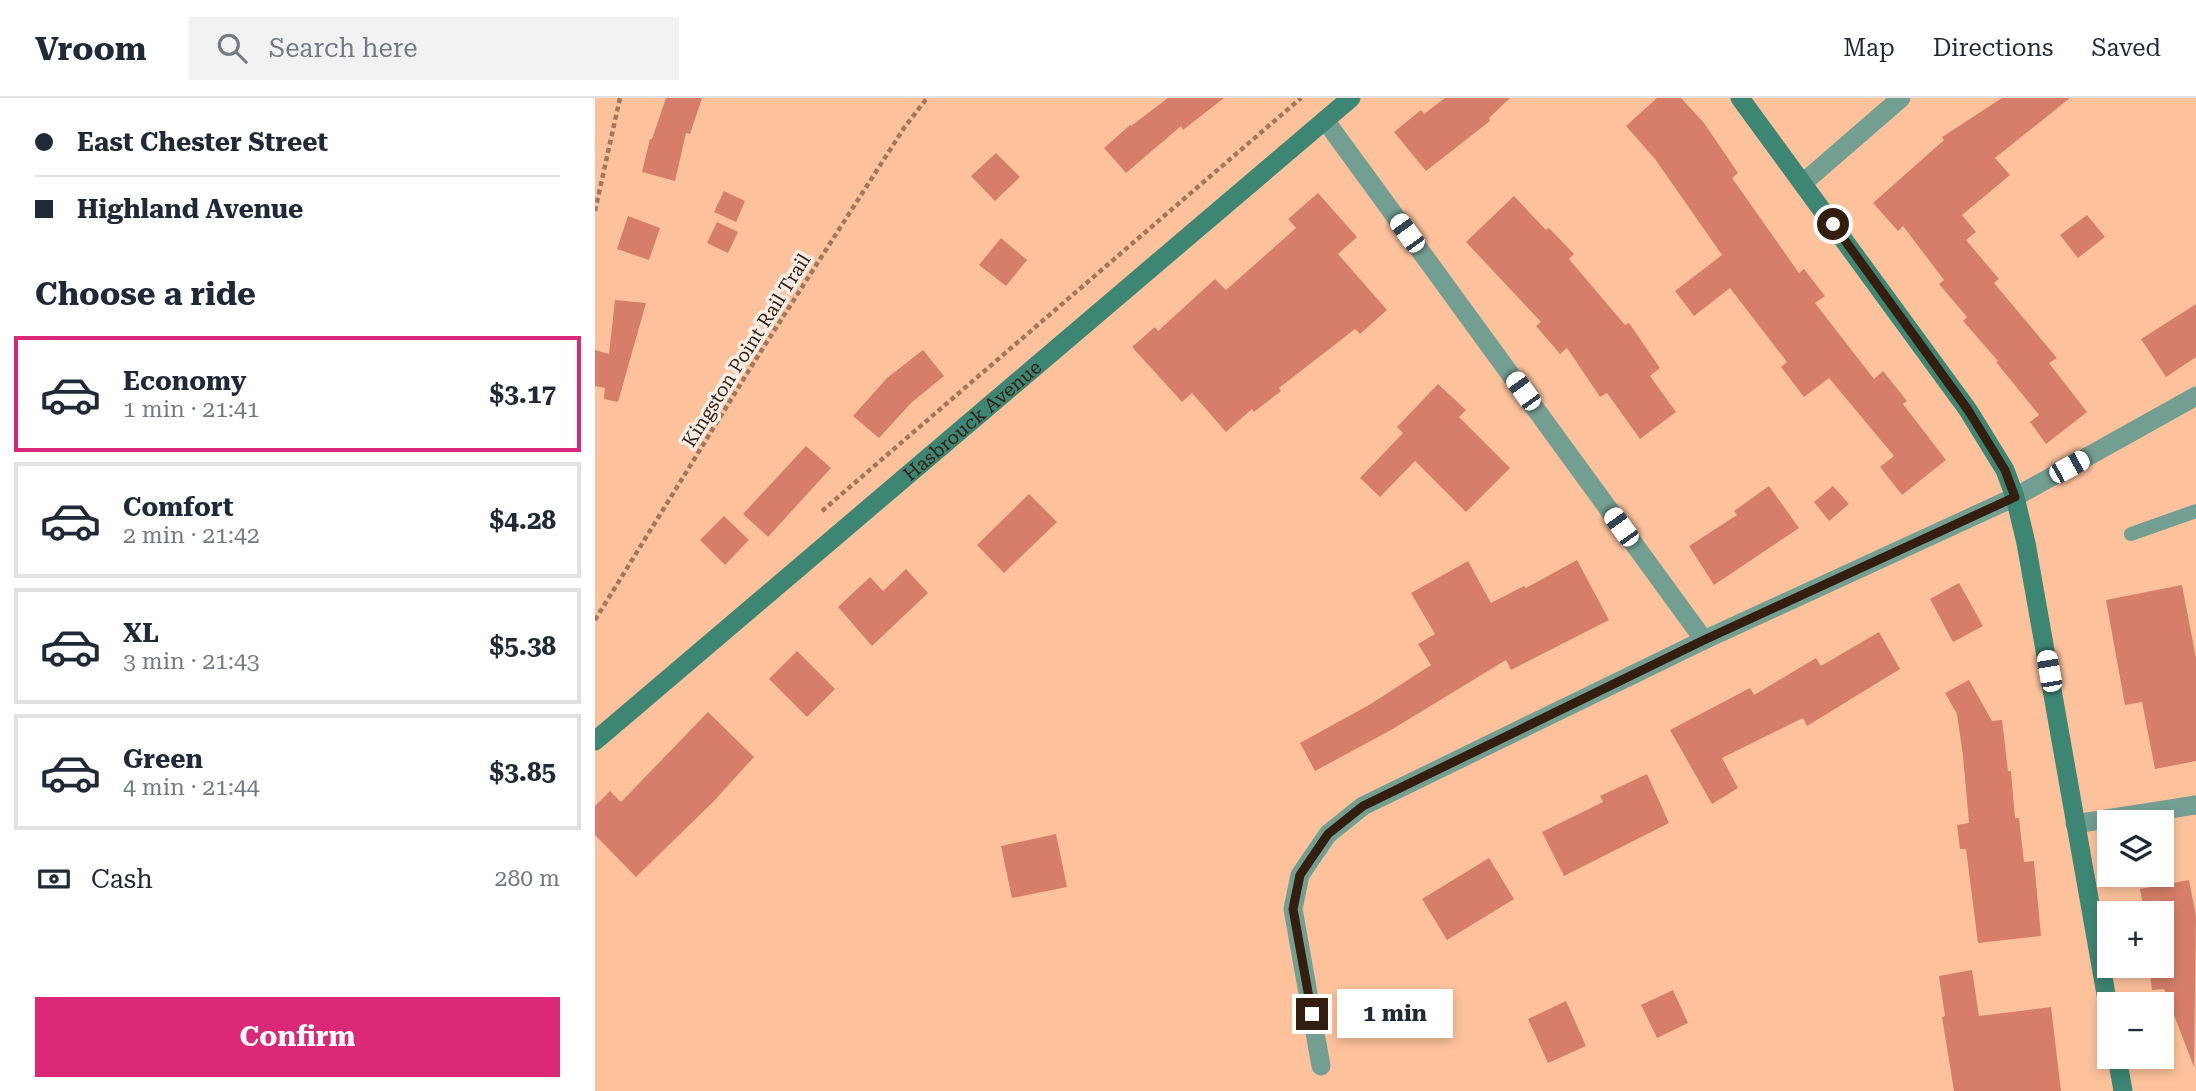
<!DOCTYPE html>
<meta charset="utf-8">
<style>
body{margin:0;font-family:"Roboto Serif",serif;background:#f2f2f3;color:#1f2937;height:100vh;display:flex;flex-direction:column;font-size:26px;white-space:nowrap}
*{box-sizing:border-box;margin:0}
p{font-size:23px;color:#747a83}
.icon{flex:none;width:38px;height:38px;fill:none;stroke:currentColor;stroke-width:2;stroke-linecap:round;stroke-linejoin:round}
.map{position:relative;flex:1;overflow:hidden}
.details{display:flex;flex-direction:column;background:#fff;width:595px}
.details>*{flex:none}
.hud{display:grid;align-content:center;height:154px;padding:0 35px;background:#fff}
.fabs{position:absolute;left:1502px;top:712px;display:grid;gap:14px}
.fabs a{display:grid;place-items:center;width:77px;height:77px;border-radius:0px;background:#fff;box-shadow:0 4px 10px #0003;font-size:35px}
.end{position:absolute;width:32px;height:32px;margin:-16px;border:9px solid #341e0f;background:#fff;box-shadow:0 0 0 4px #fff}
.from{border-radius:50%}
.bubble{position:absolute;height:49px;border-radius:0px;background:#fff;box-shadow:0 4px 10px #0003;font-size:23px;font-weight:700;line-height:49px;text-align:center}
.car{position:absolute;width:21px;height:42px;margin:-21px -10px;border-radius:9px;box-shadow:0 0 5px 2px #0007;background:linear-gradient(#fff 24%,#345 0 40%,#fff 0 76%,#345 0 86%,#fff 0)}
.hud b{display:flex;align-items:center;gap:24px;height:66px;font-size:26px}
.hud b+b{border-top:2px solid #e0e1e3}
.hud i{width:18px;height:18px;background:#1f2937}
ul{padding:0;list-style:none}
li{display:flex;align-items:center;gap:21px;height:116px;margin:0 14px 10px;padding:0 21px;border:4px solid #e0e1e3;border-radius:0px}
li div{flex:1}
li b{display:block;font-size:26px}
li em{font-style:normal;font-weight:700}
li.current{border-color:#db2777}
li>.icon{width:63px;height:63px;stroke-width:1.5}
h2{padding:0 35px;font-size:32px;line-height:84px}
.pay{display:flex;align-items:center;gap:18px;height:77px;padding:0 35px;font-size:26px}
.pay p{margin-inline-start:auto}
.action{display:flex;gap:14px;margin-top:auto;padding:14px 35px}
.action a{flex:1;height:80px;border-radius:0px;background:#db2777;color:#fff;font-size:28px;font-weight:700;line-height:80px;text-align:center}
header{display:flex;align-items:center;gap:42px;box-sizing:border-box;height:98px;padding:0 35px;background:#fff;border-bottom:2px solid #e0e1e3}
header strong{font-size:33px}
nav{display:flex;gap:38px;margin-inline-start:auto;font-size:24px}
.search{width:490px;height:63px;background:#f2f2f3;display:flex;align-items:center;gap:18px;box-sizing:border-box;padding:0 24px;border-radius:0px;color:#747a83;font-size:26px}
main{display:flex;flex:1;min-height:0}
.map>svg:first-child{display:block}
</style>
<header>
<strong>Vroom</strong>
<div class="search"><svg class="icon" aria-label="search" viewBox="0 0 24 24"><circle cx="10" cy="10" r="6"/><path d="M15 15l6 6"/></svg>Search here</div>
<nav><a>Map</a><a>Directions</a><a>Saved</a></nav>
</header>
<main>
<section class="details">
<div class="hud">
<b><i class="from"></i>East Chester Street</b>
<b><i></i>Highland Avenue</b>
</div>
<h2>Choose a ride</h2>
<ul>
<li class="current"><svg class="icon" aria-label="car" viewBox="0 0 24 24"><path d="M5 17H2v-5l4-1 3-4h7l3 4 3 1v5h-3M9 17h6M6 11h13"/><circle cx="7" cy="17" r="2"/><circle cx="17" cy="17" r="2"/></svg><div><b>Economy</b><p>1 min · 21:41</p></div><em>$3.17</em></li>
<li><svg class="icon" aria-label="car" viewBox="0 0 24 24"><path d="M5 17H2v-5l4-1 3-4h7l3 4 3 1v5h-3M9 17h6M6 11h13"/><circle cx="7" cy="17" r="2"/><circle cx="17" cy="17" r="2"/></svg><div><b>Comfort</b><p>2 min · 21:42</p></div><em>$4.28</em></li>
<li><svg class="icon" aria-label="car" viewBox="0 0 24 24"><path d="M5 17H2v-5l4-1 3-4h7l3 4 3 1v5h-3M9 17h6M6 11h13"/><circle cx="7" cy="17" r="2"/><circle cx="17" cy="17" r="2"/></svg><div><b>XL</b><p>3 min · 21:43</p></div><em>$5.38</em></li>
<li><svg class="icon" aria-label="car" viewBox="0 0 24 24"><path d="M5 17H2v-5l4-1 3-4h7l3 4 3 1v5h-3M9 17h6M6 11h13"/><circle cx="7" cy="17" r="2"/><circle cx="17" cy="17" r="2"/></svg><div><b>Green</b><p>4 min · 21:44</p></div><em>$3.85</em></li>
</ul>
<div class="pay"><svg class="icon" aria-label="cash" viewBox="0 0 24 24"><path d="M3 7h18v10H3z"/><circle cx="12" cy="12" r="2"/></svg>Cash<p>280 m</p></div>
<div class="action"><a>Confirm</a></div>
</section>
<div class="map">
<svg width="1601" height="993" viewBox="0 0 1601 993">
<rect width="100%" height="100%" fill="#fdc29c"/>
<!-- building -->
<g fill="#d67e69">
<polygon points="71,0 107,0 95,36 91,35 80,83 47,74 55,41 57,41"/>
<polygon points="573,0 629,0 588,32 586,28 531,75 509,50 535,27 536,28"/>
<polygon points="850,0 915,0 894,20 895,23 831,73 799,34 826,12 829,16"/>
<polygon points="1062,0 1086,0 1109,25 1143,75 1137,80 1204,175 1209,171 1230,198 1220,205 1279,281 1288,273 1312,303 1308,306 1351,362 1307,397 1285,369 1299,358 1234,280 1209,299 1186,269 1192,264 1135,190 1099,218 1080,193 1127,157 1060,61 1031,28"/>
<polygon points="1407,0 1475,0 1400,60 1415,77 1367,117 1381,134 1371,142 1404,181 1399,185 1462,260 1454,265 1492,314 1451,346 1435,324 1444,317 1401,264 1403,263 1368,223 1372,219 1344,186 1349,182 1308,128 1303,133 1278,105 1349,42 1347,39"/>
<polygon points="401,55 425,79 400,103 376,78"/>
<polygon points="129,93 150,103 141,124 119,114"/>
<polygon points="723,95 762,139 743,156 792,212 765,236 760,231 684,290 686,293 659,314 657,311 631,334 597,295 587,304 537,249 560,229 563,233 620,181 631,192 701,130 693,121"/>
<polygon points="919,98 951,132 954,130 979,156 974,161 1030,227 1034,225 1065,270 1055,278 1081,314 1045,341 1012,295 1005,299 972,250 965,256 941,228 946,224 871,144"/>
<polygon points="1492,117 1510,139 1483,160 1465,137"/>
<polygon points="33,118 65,130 54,162 22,151"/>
<polygon points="122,124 143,134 133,155 112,145"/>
<polygon points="406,140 432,162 411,188 384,167"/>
<polygon points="20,202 51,205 23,304 9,301 10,290 0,288 0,252 14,256"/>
<polygon points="1601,206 1601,259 1571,279 1546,241"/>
<polygon points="328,252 349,278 316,305 284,340 258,318 292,280"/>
<polygon points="843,286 871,312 864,319 915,370 871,414 820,363 785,399 765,380 808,335 802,329"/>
<polygon points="211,348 236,370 173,439 148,416"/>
<polygon points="1174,388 1204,430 1119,487 1094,448 1142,417 1139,413"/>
<polygon points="1238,388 1254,406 1234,423 1219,404"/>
<polygon points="434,396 462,424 409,475 382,447"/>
<polygon points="129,418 154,442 130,467 105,442"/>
<polygon points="982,462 1014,522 916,572 911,562 796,632 720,673 705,645 774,607 836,567 823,546 840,536 816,495 873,463 896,505 929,488 931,490"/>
<polygon points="311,471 333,495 277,548 243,509 275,479 288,493"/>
<polygon points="1364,485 1388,528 1358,544 1335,501"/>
<polygon points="1587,487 1601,560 1601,663 1560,671 1547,604 1530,607 1511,502"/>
<polygon points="1284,534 1305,571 1212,628 1208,620 1127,660 1143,690 1117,706 1075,632 1155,590 1159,597 1221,560 1226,568"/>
<polygon points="202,553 240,591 212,619 174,581"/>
<polygon points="1374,582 1397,623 1407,622 1413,673 1416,673 1420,720 1424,720 1429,764 1439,763 1446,838 1383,845 1371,751 1365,751 1362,727 1374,725 1368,658 1362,616 1350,595"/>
<polygon points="113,614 159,659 118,704 41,779 0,737 0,708 15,693 26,704"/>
<polygon points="1052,676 1074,725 969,778 947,734 1008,704 1005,698"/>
<polygon points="461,736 472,789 417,800 406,748"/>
<polygon points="894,760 919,801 852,842 827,801"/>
<polygon points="1594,782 1601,818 1599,969 1569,891 1557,892 1554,868 1566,868 1566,816 1550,816 1545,791"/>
<polygon points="1377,872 1384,918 1456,909 1466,993 1359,993 1347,919 1350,918 1344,878"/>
<polygon points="1078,892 1093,925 1062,940 1046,907"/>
<polygon points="971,903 991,948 953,965 933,921"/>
</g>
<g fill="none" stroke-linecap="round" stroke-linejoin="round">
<!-- path -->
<g stroke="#a2785c" stroke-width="4.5" stroke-dasharray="5 3.5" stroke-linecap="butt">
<polyline points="0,113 25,0"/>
<polyline points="227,413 706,0"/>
<polyline points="0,522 161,261 309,30 332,0"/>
</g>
<!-- service -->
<polyline stroke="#739f92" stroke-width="14" points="1536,436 1601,413"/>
<!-- minor -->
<g stroke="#739f92" stroke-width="19">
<polyline points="730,22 1109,542"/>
<polyline points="1208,85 1306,0"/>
<polyline points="1480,726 1601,707"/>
<polyline points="726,968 698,811 705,777 733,736 768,708 1109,542 1420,399 1601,298"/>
</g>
<!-- secondary -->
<g stroke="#3e8674" stroke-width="19">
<polyline points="1145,0 1373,312 1410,372 1420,399 1431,445 1514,913"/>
<path id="s1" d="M0 643 756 0"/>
<polyline points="1522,959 1528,993"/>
</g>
</g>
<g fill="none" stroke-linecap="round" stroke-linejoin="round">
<!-- route -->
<polyline stroke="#341e0f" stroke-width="9" points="717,916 698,811 705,777 733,736 768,708 1109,542 1420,399 1410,372 1373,312 1238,126"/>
</g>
<g text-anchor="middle" stroke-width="7" stroke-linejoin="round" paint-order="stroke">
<!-- street labels -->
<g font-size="19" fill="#341e0f" stroke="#fbeee7">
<text transform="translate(151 252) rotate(-58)" y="7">Kingston Point Rail Trail</text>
<text dy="7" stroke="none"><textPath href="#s1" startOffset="495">Hasbrouck Avenue</textPath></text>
</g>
</g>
</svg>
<div class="fabs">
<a><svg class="icon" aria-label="layers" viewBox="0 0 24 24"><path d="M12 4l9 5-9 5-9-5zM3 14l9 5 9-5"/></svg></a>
<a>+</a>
<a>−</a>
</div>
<i class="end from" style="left:1238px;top:126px"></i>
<i class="end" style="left:717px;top:916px"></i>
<div class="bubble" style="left:742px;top:891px;width:116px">1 min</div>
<i class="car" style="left:812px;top:135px;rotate:324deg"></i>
<i class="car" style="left:928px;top:293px;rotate:324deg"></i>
<i class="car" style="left:1474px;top:369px;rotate:61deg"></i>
<i class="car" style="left:1026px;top:429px;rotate:324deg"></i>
<i class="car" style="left:1454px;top:573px;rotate:350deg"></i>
</div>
</main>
